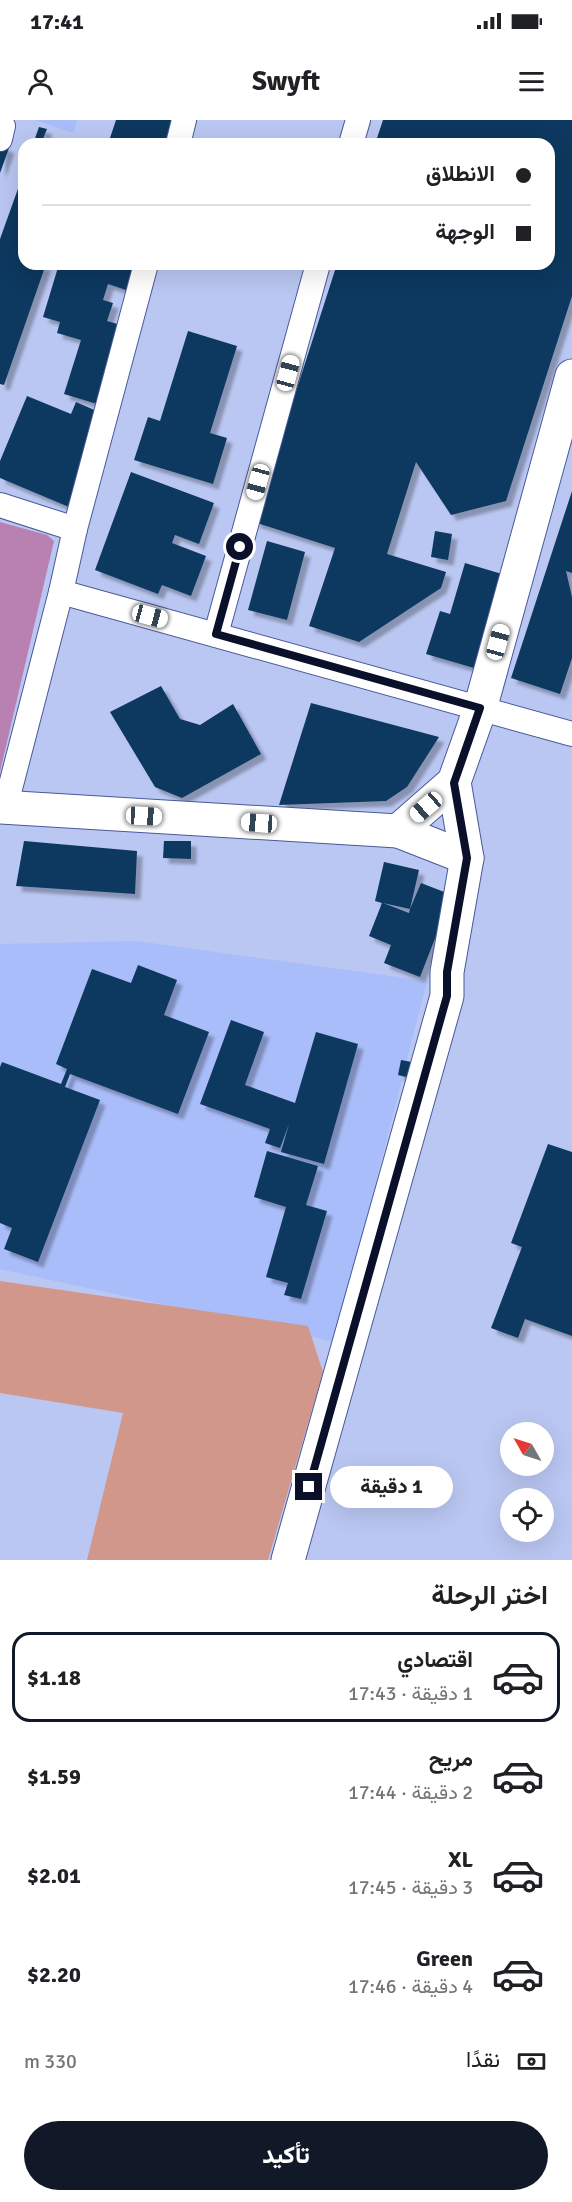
<!DOCTYPE html>
<html lang="ar">
<meta charset="utf-8">
<style>
body{margin:0;font-family:Signika,Vazirmatn,sans-serif;background:#f2f2f2;color:#202124;direction:rtl;height:100vh;display:flex;flex-direction:column;font-size:22px;white-space:nowrap}
*{box-sizing:border-box;margin:0}
p{font-size:20px;color:#757577}
.icon{flex:none;width:33px;height:33px;fill:none;stroke:currentColor;stroke-width:2;stroke-linecap:round;stroke-linejoin:round}
.map{position:relative;height:1440px;overflow:hidden;direction:ltr}
.panel{display:flex;flex-direction:column;background:#fff;flex:1}
.panel>*{flex:none}
.hud{position:absolute;left:18px;top:18px;width:537px;height:132px;border-radius:18px;box-shadow:0 6px 24px #0002;direction:rtl;display:grid;align-content:center;height:132px;padding:0 24px;background:#fff}
.needle{width:39px;rotate:309deg}
.controls{position:absolute;left:500px;top:1302px;display:grid;gap:12px}
.controls a{display:grid;place-items:center;width:54px;height:54px;border-radius:50%;background:#fff;box-shadow:0 6px 24px #0002;font-size:30px}
.end{position:absolute;width:27px;height:27px;margin:-14px;border:8px solid #0a1029;background:#fff;box-shadow:0 0 0 3px #fff}
.from{border-radius:50%}
.bubble{position:absolute;height:42px;border-radius:21px;background:#fff;box-shadow:0 6px 24px #0002;font-size:20px;font-weight:800;line-height:42px;text-align:center;direction:rtl}
.car{position:absolute;width:18px;height:36px;margin:-18px -9px;border-radius:8px;box-shadow:0 0 4px 2px #0007;background:linear-gradient(#fff 24%,#345 0 40%,#fff 0 76%,#345 0 86%,#fff 0)}
.hud b{display:flex;align-items:center;gap:21px;height:57px;font-size:22px}
.hud b+b{border-top:2px solid #e0e0e0}
.hud i{width:15px;height:15px;background:#202124}
ul{padding:0;list-style:none}
li{display:flex;align-items:center;gap:18px;height:90px;margin:0 12px 9px;padding:0 12px;border:3px solid transparent;border-radius:18px}
li div{flex:1}
li b{display:block;font-size:22px}
li em{font-style:normal;font-weight:800}
li.active{border-color:#111827}
li>.icon{width:54px;height:54px;stroke-width:1.5}
h2{padding:0 24px;font-size:27px;line-height:72px}
.pay{display:flex;align-items:center;gap:15px;height:66px;padding:0 24px;font-size:22px}
.pay p{margin-inline-start:auto}
.action{display:flex;gap:12px;margin-top:auto;padding:12px 24px}
.action a{flex:1;height:69px;border-radius:36px;background:#111827;color:#fff;font-size:24px;font-weight:800;line-height:69px;text-align:center}
.status{display:flex;justify-content:space-between;align-items:center;height:42px;padding:0 30px;background:#fff;direction:ltr}
.status svg{height:16px;fill:currentColor}
header{display:flex;justify-content:space-between;align-items:center;height:78px;padding:0 24px;background:#fff;font-size:27px;font-weight:800}
.map>svg:first-child{display:block}
</style>
<div class="status"><b>17:41</b><svg viewBox="0 0 49 12"><path d="M0 12V9h3v3zM5 12V6h3v6zM10 12V3h3v9zM15 12V0h3v12zM26 1h20v11H26zM47 4h2v5h-2z"/></svg></div>
<header><svg class="icon" aria-label="menu" viewBox="0 0 24 24"><path d="M4 6h16M4 12h16M4 18h16"/></svg>Swyft<svg class="icon" aria-label="person" viewBox="0 0 24 24"><circle cx="12" cy="8" r="4"/><path d="M4 21q1-7 8-7t8 7"/></svg></header>
<div class="map">
<svg width="572" height="1440" viewBox="0 0 572 1440">
<defs>
<filter id="shadow"><feDropShadow dx="5.5" dy="5.5" stdDeviation="1.5" flood-color="#0004"/></filter>
</defs>
<rect width="100%" height="100%" fill="#bac7f2"/>
<!-- built -->
<g fill="#a9bdfa">
<polygon points="34,0 77,0 74,13"/>
<polygon points="137,821 427,861 335,1222 0,1149 0,824"/>
</g>
<!-- green -->
<polygon fill="#d2978b" points="0,1161 308,1206 323,1252 268,1440 87,1440 123,1293 0,1273"/>
<!-- water -->
<polygon fill="#b981b2" points="0,402 47,415 54,421 0,652"/>
<!-- building -->
<g fill="#0f385f" fill-rule="evenodd" filter="url(#shadow)">
<polygon points="116,0 181,0 173,24 108,24"/>
<polygon points="383,0 572,0 572,176 506,381 451,395 416,342 387,434 446,452 441,468 359,522 309,506 335,428 254,402 337,144 549,144 549,24 375,24"/>
<polygon points="39,7 47,9 41,24 33,24"/>
<polygon points="0,24 9,28 0,53"/>
<polygon points="24,52 24,144 46,144 4,265 0,264 0,119"/>
<polygon points="59,144 137,144 129,171 108,164 103,180 113,183 107,201 121,205 97,284 64,274 81,220 57,213 60,202 43,197"/>
<polygon points="188,211 237,226 210,313 227,318 213,364 134,340 148,297 160,301"/>
<polygon points="27,276 71,294 76,282 108,296 69,387 0,358 0,341"/>
<polygon points="131,352 214,383 199,424 175,415 172,423 206,436 191,476 162,465 158,474 95,450"/>
<polygon points="572,371 572,453 566,451 572,477 572,538 560,574 511,558"/>
<polygon points="435,411 452,414 448,440 431,437"/>
<polygon points="267,421 305,432 287,500 248,490"/>
<polygon points="465,443 502,454 474,548 426,534 440,491 450,494"/>
<polygon points="161,566 180,599 200,605 233,584 261,634 182,678 155,667 110,592"/>
<polygon points="311,583 439,617 407,667 386,681 279,685"/>
<polygon points="24,721 137,731 135,774 16,766"/>
<polygon points="164,721 191,721 191,739 163,738"/>
<path d="M384 742 419 750 410 789 421 763 452 775 420 857 384 843 391 825 369 816 382 783 375 781ZM383 783 410 789 409 793Z"/>
<polygon points="138,845 177,860 164,895 209,912 178,994 70,954 65,967 100,980 38,1142 4,1129 12,1108 0,1103 0,947 2,942 61,964 67,949 56,944 92,849 131,863"/>
<polygon points="231,900 264,912 245,965 295,983 316,912 358,924 324,1044 281,1032 289,1004 280,1028 265,1023 270,1009 200,984"/>
<polygon points="401,940 417,943 414,959 398,955"/>
<polygon points="548,1024 572,1032 572,1216 525,1199 518,1218 491,1208 522,1127 511,1123"/>
<polygon points="267,1031 318,1046 306,1085 327,1091 301,1179 284,1175 288,1163 266,1157 286,1087 254,1077"/>
</g>
<g fill="none" stroke-linecap="round" stroke-linejoin="round">
<defs>
<g id="street">
<polyline points="0,19 3,6"/>
<polyline points="178,24 184,0"/>
<polyline points="351,24 358,0"/>
<polyline points="0,385 75,409"/>
<polyline points="61,472 572,614"/>
<polyline points="216,514 318,144"/>
<polyline points="5,688 61,472 75,409 146,144"/>
</g>
<polyline id="secondary" points="288,1440 447,876 447,852 467,738 454,662"/>
<g id="primary">
<polyline points="0,687 398,711 454,662 480,589 572,256"/>
<polyline points="398,711 467,738"/>
</g>
</defs>
<!-- street casing -->
<use href="#street" stroke="#495a99" stroke-width="26"/>
<!-- secondary casing -->
<use href="#secondary" stroke="#495a99" stroke-width="35"/>
<!-- primary casing -->
<use href="#primary" stroke="#495a99" stroke-width="35"/>
<!-- street -->
<use href="#street" stroke="#fff" stroke-width="24"/>
<!-- secondary -->
<use href="#secondary" stroke="#fff" stroke-width="33"/>
<!-- primary -->
<use href="#primary" stroke="#fff" stroke-width="33"/>
</g>
<g fill="none" stroke-linecap="round" stroke-linejoin="round">
<!-- route -->
<polyline stroke="#0a1029" stroke-width="8" points="240,427 216,514 480,588 454,663 467,738 447,852 447,876 309,1367"/>
</g>
</svg>
<div class="controls">
<a><svg class="needle" viewBox="-14 -14 28 28"><path d="M0-13l5 13h-10z" fill="#e53935"/><path d="M0 13l5-13h-10z" fill="#757577"/></svg></a>
<a><svg class="icon" aria-label="locate" viewBox="0 0 24 24"><circle cx="12" cy="12" r="6"/><path d="M12 2v4M12 18v4M2 12h4M18 12h4"/></svg></a>
</div>
<i class="end from" style="left:240px;top:427px"></i>
<i class="end" style="left:309px;top:1367px"></i>
<div class="bubble" style="left:330px;top:1346px;width:123px">1 دقيقة</div>
<i class="car" style="left:288px;top:253px;rotate:15deg"></i>
<i class="car" style="left:258px;top:362px;rotate:195deg"></i>
<i class="car" style="left:150px;top:496px;rotate:105deg"></i>
<i class="car" style="left:498px;top:522px;rotate:15deg"></i>
<i class="car" style="left:426px;top:687px;rotate:229deg"></i>
<i class="car" style="left:144px;top:696px;rotate:93deg"></i>
<i class="car" style="left:259px;top:703px;rotate:274deg"></i>
<div class="hud">
<b><i class="from"></i>الانطلاق</b>
<b><i></i>الوجهة</b>
</div>
</div>
<section class="panel">
<h2>اختر الرحلة</h2>
<ul>
<li class="active"><svg class="icon" aria-label="car" viewBox="0 0 24 24"><path d="M5 17H2v-5l4-1 3-4h7l3 4 3 1v5h-3M9 17h6M6 11h13"/><circle cx="7" cy="17" r="2"/><circle cx="17" cy="17" r="2"/></svg><div><b>اقتصادي</b><p>1 دقيقة · 17:43</p></div><em>$1.18</em></li>
<li><svg class="icon" aria-label="car" viewBox="0 0 24 24"><path d="M5 17H2v-5l4-1 3-4h7l3 4 3 1v5h-3M9 17h6M6 11h13"/><circle cx="7" cy="17" r="2"/><circle cx="17" cy="17" r="2"/></svg><div><b>مريح</b><p>2 دقيقة · 17:44</p></div><em>$1.59</em></li>
<li><svg class="icon" aria-label="car" viewBox="0 0 24 24"><path d="M5 17H2v-5l4-1 3-4h7l3 4 3 1v5h-3M9 17h6M6 11h13"/><circle cx="7" cy="17" r="2"/><circle cx="17" cy="17" r="2"/></svg><div><b>XL</b><p>3 دقيقة · 17:45</p></div><em>$2.01</em></li>
<li><svg class="icon" aria-label="car" viewBox="0 0 24 24"><path d="M5 17H2v-5l4-1 3-4h7l3 4 3 1v5h-3M9 17h6M6 11h13"/><circle cx="7" cy="17" r="2"/><circle cx="17" cy="17" r="2"/></svg><div><b>Green</b><p>4 دقيقة · 17:46</p></div><em>$2.20</em></li>
</ul>
<div class="pay"><svg class="icon" aria-label="cash" viewBox="0 0 24 24"><path d="M3 7h18v10H3z"/><circle cx="12" cy="12" r="2"/></svg>نقدًا<p>330 m</p></div>
<div class="action"><a>تأكيد</a></div>
</section>
